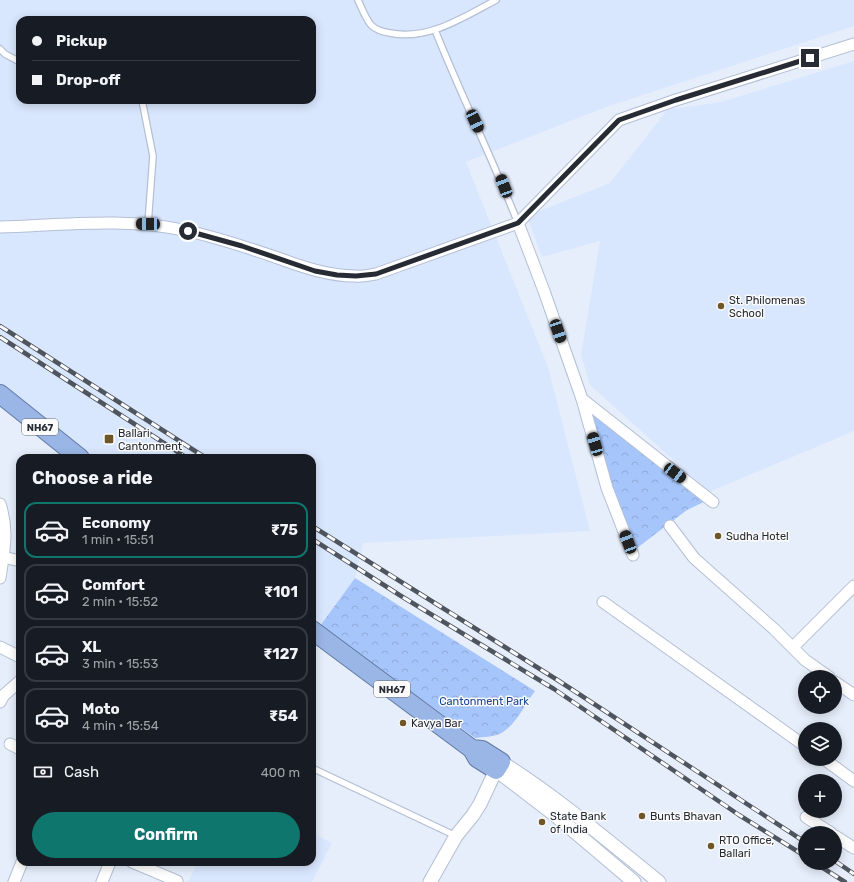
<!DOCTYPE html>
<meta charset="utf-8">
<style>
body{margin:0;font-family:Rubik,sans-serif;background:#20242c;color:#f1f3f6;height:100vh;display:flex;flex-direction:column;font-size:15px;white-space:nowrap}
*{box-sizing:border-box;margin:0}
p{font-size:13px;color:#9ea1a6}
.icon{flex:none;width:22px;height:22px;fill:none;stroke:currentColor;stroke-width:2;stroke-linecap:round;stroke-linejoin:round}
.map{position:relative;flex:1;overflow:hidden}
.sheet{position:absolute;left:16px;top:454px;width:300px;height:412px;display:flex;flex-direction:column;background:#171b24;border-radius:12px;box-shadow:0 2px 10px #0003}
.sheet>*{flex:none}
.guide{position:absolute;left:16px;top:16px;width:300px;height:88px;border-radius:12px;box-shadow:0 2px 10px #0003;display:grid;align-content:center;height:88px;padding:0 16px;background:#171b24}
.buttons{position:absolute;left:798px;top:670px;display:grid;gap:8px}
.buttons a{display:grid;place-items:center;width:44px;height:44px;border-radius:50%;background:#171b24;box-shadow:0 2px 10px #0003;font-size:20px}
.end{position:absolute;width:18px;height:18px;margin:-9px;border:5px solid #272c34;background:#fff;box-shadow:0 0 0 2px #fff}
.from{border-radius:50%}
.car{position:absolute;width:12px;height:24px;margin:-12px -6px;border-radius:5px;box-shadow:0 0 3px 1px #0007;background:linear-gradient(#222 24%,#8ab4d8 0 40%,#222 0 76%,#8ab4d8 0 86%,#222 0)}
.guide b{display:flex;align-items:center;gap:14px;height:38px;font-size:15px}
.guide b+b{border-top:1px solid #363941}
.guide i{width:10px;height:10px;background:#f1f3f6}
ul{padding:0;list-style:none}
li{display:flex;align-items:center;gap:12px;height:56px;margin:0 8px 6px;padding:0 8px;border:2px solid #363941;border-radius:12px}
li div{flex:1}
li b{display:block;font-size:15px}
li em{font-style:normal;font-weight:700}
li.current{border-color:#0f766e}
li>.icon{width:36px;height:36px;stroke-width:1.5}
h2{padding:0 16px;font-size:18px;line-height:48px}
.pay{display:flex;align-items:center;gap:10px;height:44px;padding:0 16px;font-size:15px}
.pay p{margin-inline-start:auto}
.action{display:flex;gap:8px;margin-top:auto;padding:8px 16px}
.action a{flex:1;height:46px;border-radius:24px;background:#0f766e;color:#fff;font-size:16px;font-weight:700;line-height:46px;text-align:center}
.map>svg:first-child{display:block}
</style>
<div class="map">
<svg width="854" height="882" viewBox="0 0 854 882">
<defs>
<pattern id="park-crowns" width="20" height="18" patternUnits="userSpaceOnUse"><rect width="20" height="18" fill="#a6c6fb"/><path d="M2 6a3 3 0 1 1 6 0M12 15a3 3 0 1 1 6 0" fill="none" stroke="#8faad8"/></pattern>
</defs>
<rect width="100%" height="100%" fill="#e6eefb"/>
<!-- built -->
<g fill="#d9e7fe" fill-rule="evenodd">
<path d="M0 0H854V26L606 107 466 162 548 367 590 531 363 543 355 578 320 626 312 620V458H93L0 386ZM20 20H312V100H20Z"/>
<polygon points="854,61 854,431 709,492 590,385 581,355 600,241 542,257 527,216 610,183 667,110 721,102"/>
<polygon points="312,833 332,843 312,882 188,882 198,862 312,862"/>
</g>
<!-- park -->
<g fill="url(#park-crowns)">
<polygon points="587,405 708,500 687,510 633,551 610,488"/>
<path d="M355 578 535 691C525 704 517 723 503 732 496 737 484 737 475 738L320 626Z"/>
</g>
<g fill="none" stroke-linecap="round" stroke-linejoin="round">
<defs>
<g id="service">
<path d="M358 0C361 7 366 19 371 25 376 30 383 32 390 33 428 41 464 17 496 0"/>
<path d="M435 30C461 95 492 158 518 223"/>
<polyline points="0,49 5,54 20,62"/>
<polyline points="142,100 153,156 148,224"/>
<polyline points="312,768 456,836"/>
</g>
<g id="minor">
<polyline points="518,223 544,291 582,399 607,488 633,555"/>
<path d="M0 227C62 225 127 217 188 231 219 238 249 248 278 258 303 267 328 276 355 276 362 277 369 275 376 274L518 223 619 120 676 100 854 44"/>
<polyline points="582,399 713,502"/>
<path d="M0 504C9 531 4 550 0 578"/>
<polyline points="670,526 694,558 774,629 805,660 829,677"/>
<polyline points="3,557 20,561"/>
<polyline points="603,602 805,746"/>
<polyline points="0,647 20,657"/>
<polyline points="793,647 854,586"/>
<polyline points="835,682 854,695"/>
<polyline points="0,702 4,695 20,681"/>
<polyline points="10,744 20,749"/>
<polyline points="824,759 854,781"/>
<polyline points="806,817 831,833"/>
<polyline points="835,836 854,848"/>
<polyline points="132,862 177,881"/>
<polyline points="14,882 22,862"/>
<polyline points="102,882 110,862"/>
</g>
<g id="tertiary">
<path d="M501 762C557 797 608 841 659 882"/>
<polyline points="430,882 456,836 473,815 480,804 496,770 555,815 634,882"/>
</g>
<g id="trunk">
<polyline points="0,394 80,458"/>
<polyline points="312,630 472,749 477,758 496,770 501,762 482,750 472,749"/>
</g>
</defs>
<!-- service casing -->
<use href="#service" stroke="#b3bfd4" stroke-width="8"/>
<!-- minor casing -->
<use href="#minor" stroke="#b3bfd4" stroke-width="13"/>
<!-- tertiary casing -->
<use href="#tertiary" stroke="#b3bfd4" stroke-width="15"/>
<!-- trunk casing -->
<use href="#trunk" stroke="#627aa3" stroke-width="20"/>
<!-- service -->
<use href="#service" stroke="#fff" stroke-width="5.5"/>
<!-- minor -->
<use href="#minor" stroke="#fff" stroke-width="11"/>
<!-- tertiary -->
<use href="#tertiary" stroke="#fff" stroke-width="13"/>
<!-- trunk -->
<use href="#trunk" stroke="#9ab6e6" stroke-width="18"/>
<defs>
<g id="rail">
<polyline points="0,326 206,458"/>
<polyline points="0,337 187,458"/>
<polyline points="312,526 559,681 805,842"/>
<polyline points="312,539 401,596 554,689 739,815 805,856"/>
<polyline points="835,861 854,874"/>
<polyline points="815,863 845,882"/>
</g>
</defs>
<!-- rail casing -->
<use href="#rail" stroke="#4f555e" stroke-width="4.5"/>
<!-- rail -->
<use href="#rail" stroke="#fbfbfb" stroke-width="3" stroke-dasharray="9" stroke-linecap="butt"/>
</g>
<g fill="none" stroke-linecap="round" stroke-linejoin="round">
<!-- route -->
<polyline stroke="#272c34" stroke-width="5" points="188,231 242,246 315,271 337,275 356,276 376,274 518,223 619,120 676,100 810,58"/>
</g>
<!-- markers -->
<g fill="#6f5627" stroke="#fbfbfb" stroke-width="1.5">
<circle cx="721" cy="306" r="4"/>
<rect x="104" y="434" width="10" height="10" rx="2"/>
<circle cx="718" cy="536" r="4"/>
<circle cx="403" cy="723" r="4"/>
<circle cx="642" cy="816" r="4"/>
<circle cx="542" cy="822" r="4"/>
<circle cx="711" cy="846" r="4"/>
</g>
<g text-anchor="middle" stroke-width="3" stroke-linejoin="round" paint-order="stroke">
<!-- shield labels -->
<g fill="#fbfbfb" stroke="#676a70" stroke-width="1">
<rect x="22" y="419" width="36" height="16" rx="3"/>
<rect x="374" y="681" width="36" height="16" rx="3"/>
</g>
<g font-size="10" font-weight="bold" fill="#272c34">
<text x="40" y="431">NH67</text>
<text x="392" y="693">NH67</text>
</g>
<!-- poi labels -->
<g font-size="11" fill="#272c34" stroke="#fbfbfb" text-anchor="start">
<text x="729" y="304">St. Philomenas<tspan x="729" dy="13">School</tspan></text>
<text x="118" y="437">Ballari<tspan x="118" dy="13">Cantonment</tspan></text>
<text x="726" y="540">Sudha Hotel</text>
<text x="411" y="727">Kavya Bar</text>
<text x="550" y="820">State Bank<tspan x="550" dy="13">of India</tspan></text>
<text x="650" y="820">Bunts Bhavan</text>
<text x="719" y="844">RTO Office,<tspan x="719" dy="13">Ballari</tspan></text>
</g>
<!-- park labels -->
<g font-size="11" fill="#184490" stroke="#fbfbfb">
<text x="484" y="705">Cantonment Park</text>
</g>
</g>
</svg>
<div class="buttons">
<a><svg class="icon" aria-label="locate" viewBox="0 0 24 24"><circle cx="12" cy="12" r="6"/><path d="M12 2v4M12 18v4M2 12h4M18 12h4"/></svg></a>
<a><svg class="icon" aria-label="layers" viewBox="0 0 24 24"><path d="M12 4l9 5-9 5-9-5zM3 14l9 5 9-5"/></svg></a>
<a>+</a>
<a>−</a>
</div>
<i class="end from" style="left:188px;top:231px"></i>
<i class="end" style="left:810px;top:58px"></i>
<i class="car" style="left:475px;top:121px;rotate:155deg"></i>
<i class="car" style="left:504px;top:186px;rotate:339deg"></i>
<i class="car" style="left:148px;top:224px;rotate:271deg"></i>
<i class="car" style="left:558px;top:331px;rotate:161deg"></i>
<i class="car" style="left:595px;top:444px;rotate:344deg"></i>
<i class="car" style="left:675px;top:473px;rotate:127deg"></i>
<i class="car" style="left:628px;top:542px;rotate:339deg"></i>
<div class="guide">
<b><i class="from"></i>Pickup</b>
<b><i></i>Drop-off</b>
</div>
<section class="sheet">
<h2>Choose a ride</h2>
<ul>
<li class="current"><svg class="icon" aria-label="car" viewBox="0 0 24 24"><path d="M5 17H2v-5l4-1 3-4h7l3 4 3 1v5h-3M9 17h6M6 11h13"/><circle cx="7" cy="17" r="2"/><circle cx="17" cy="17" r="2"/></svg><div><b>Economy</b><p>1 min · 15:51</p></div><em>₹75</em></li>
<li><svg class="icon" aria-label="car" viewBox="0 0 24 24"><path d="M5 17H2v-5l4-1 3-4h7l3 4 3 1v5h-3M9 17h6M6 11h13"/><circle cx="7" cy="17" r="2"/><circle cx="17" cy="17" r="2"/></svg><div><b>Comfort</b><p>2 min · 15:52</p></div><em>₹101</em></li>
<li><svg class="icon" aria-label="car" viewBox="0 0 24 24"><path d="M5 17H2v-5l4-1 3-4h7l3 4 3 1v5h-3M9 17h6M6 11h13"/><circle cx="7" cy="17" r="2"/><circle cx="17" cy="17" r="2"/></svg><div><b>XL</b><p>3 min · 15:53</p></div><em>₹127</em></li>
<li><svg class="icon" aria-label="car" viewBox="0 0 24 24"><path d="M5 17H2v-5l4-1 3-4h7l3 4 3 1v5h-3M9 17h6M6 11h13"/><circle cx="7" cy="17" r="2"/><circle cx="17" cy="17" r="2"/></svg><div><b>Moto</b><p>4 min · 15:54</p></div><em>₹54</em></li>
</ul>
<div class="pay"><svg class="icon" aria-label="cash" viewBox="0 0 24 24"><path d="M3 7h18v10H3z"/><circle cx="12" cy="12" r="2"/></svg>Cash<p>400 m</p></div>
<div class="action"><a>Confirm</a></div>
</section>
</div>
